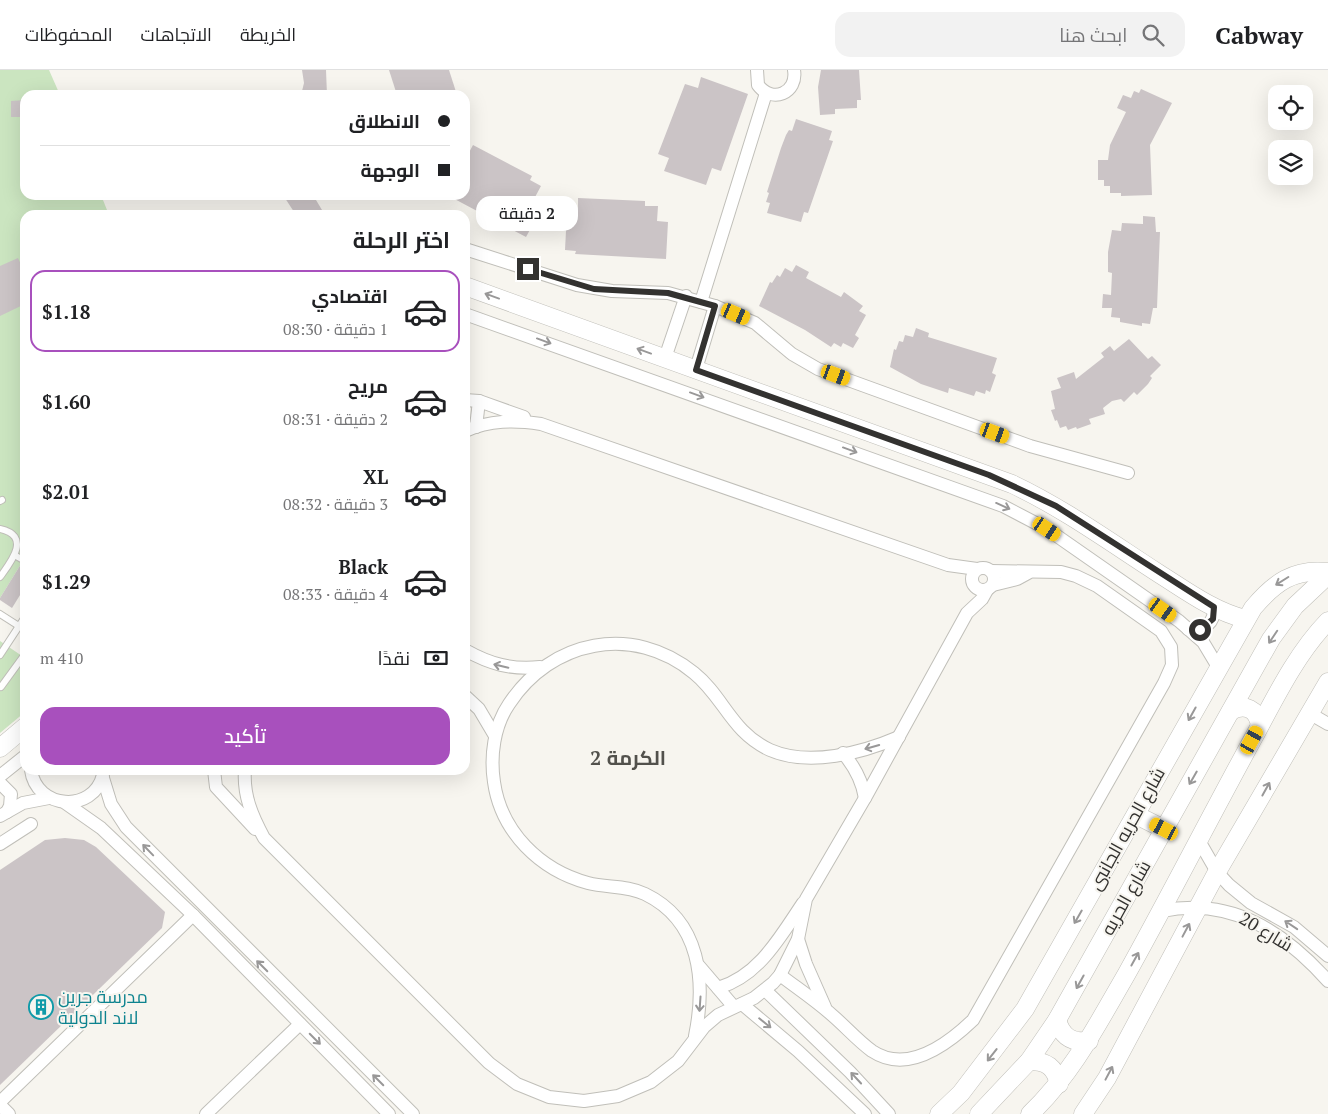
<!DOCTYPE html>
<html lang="ar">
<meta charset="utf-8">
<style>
body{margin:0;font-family:"PT Serif",Cairo,serif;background:#f2f2f2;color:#202124;direction:rtl;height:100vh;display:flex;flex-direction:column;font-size:19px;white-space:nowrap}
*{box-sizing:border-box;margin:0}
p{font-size:16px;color:#757577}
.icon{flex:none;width:28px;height:28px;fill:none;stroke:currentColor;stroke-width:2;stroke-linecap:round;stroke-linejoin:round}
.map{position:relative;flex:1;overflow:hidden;direction:ltr}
.panel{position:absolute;left:20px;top:140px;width:450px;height:565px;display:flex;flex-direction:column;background:#fff;border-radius:15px;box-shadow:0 5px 20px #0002;direction:rtl}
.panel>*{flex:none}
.hud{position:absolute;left:20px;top:20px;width:450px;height:110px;border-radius:15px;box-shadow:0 5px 20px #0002;direction:rtl;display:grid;align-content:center;height:110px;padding:0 20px;background:#fff}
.tools{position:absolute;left:1268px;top:15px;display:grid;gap:10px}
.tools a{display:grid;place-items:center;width:45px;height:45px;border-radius:10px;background:#fff;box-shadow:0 5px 20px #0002;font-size:25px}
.end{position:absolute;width:22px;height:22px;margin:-11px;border:6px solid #333230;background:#fff;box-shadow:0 0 0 2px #fff}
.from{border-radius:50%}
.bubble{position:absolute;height:35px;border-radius:15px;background:#fff;box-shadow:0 5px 20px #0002;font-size:16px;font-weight:600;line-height:35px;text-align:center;direction:rtl}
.car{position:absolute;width:15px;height:30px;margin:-15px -8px;border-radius:6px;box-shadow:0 0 4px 1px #0007;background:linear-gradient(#f5c518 24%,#345 0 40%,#f5c518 0 76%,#345 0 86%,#f5c518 0)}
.hud b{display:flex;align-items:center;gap:18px;height:48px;font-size:19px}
.hud b+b{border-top:1px solid #e0e0e0}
.hud i{width:12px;height:12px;background:#202124}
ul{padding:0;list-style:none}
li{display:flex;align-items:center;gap:15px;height:82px;margin:0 10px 8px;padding:0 10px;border:2px solid transparent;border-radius:15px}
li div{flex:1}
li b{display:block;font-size:19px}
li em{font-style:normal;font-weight:600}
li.selected{border-color:#a850bd}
li>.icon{width:45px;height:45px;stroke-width:1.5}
h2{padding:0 20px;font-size:22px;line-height:60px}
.pay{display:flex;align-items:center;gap:12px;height:55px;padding:0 20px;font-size:19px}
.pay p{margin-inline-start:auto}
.primary-button{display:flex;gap:10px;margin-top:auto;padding:10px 20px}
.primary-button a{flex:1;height:58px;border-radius:15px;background:#a850bd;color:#fff;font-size:20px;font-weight:600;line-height:58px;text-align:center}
header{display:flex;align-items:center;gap:30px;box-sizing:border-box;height:70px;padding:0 25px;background:#fff;border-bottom:1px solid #e0e0e0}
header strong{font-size:24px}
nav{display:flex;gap:28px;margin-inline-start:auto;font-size:18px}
.search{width:350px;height:45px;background:#f2f2f2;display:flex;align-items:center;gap:12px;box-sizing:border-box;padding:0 18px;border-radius:15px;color:#757577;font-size:19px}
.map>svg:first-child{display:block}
</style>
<header>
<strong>Cabway</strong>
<div class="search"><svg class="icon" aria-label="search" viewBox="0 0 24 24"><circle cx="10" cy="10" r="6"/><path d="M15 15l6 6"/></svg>ابحث هنا</div>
<nav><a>الخريطة</a><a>الاتجاهات</a><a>المحفوظات</a></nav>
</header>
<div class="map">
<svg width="1328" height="1044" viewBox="0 0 1328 1044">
<rect width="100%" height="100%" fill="#f7f5ef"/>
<!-- green -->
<g fill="#cbe5c0">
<polygon points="0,0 49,0 60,25 25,25 25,125 101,125 109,145 25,145 25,496 21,494 0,528"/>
<polygon points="0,571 25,588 25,642 0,663"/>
</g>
<!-- building -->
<g fill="#cbc4c6">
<polygon points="302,0 326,0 327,25 301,25 304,13"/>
<polygon points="389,0 449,0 457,25 397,25"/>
<polygon points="821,0 859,0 861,30 857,30 857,38 835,39 835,44 820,45 818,17"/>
<polygon points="701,7 748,24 721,101 712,98 706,115 664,101 669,88 658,84 685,14 698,18"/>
<polygon points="1141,19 1172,33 1150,75 1152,125 1121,126 1121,123 1110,123 1110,116 1104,116 1104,110 1098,110 1098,90 1108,90 1110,75 1126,42 1117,38 1123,25 1131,28 1134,21 1139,23"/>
<polygon points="25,30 25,47 11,47 11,31"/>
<polygon points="796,49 832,61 829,70 833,71 808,143 804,142 801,152 767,143 770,133 766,132 769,123 767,122 781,78 786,65 789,60 792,61"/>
<polygon points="473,75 532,106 530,110 541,116 534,129 544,134 526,167 447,125 465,125 465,90"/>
<polygon points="283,125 313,125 325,145 296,145"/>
<polygon points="578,128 645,131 645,136 658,136 657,151 668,152 666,189 575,184 576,181 565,180 567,141 578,142"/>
<polygon points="1143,146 1155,147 1156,162 1160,162 1157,238 1153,238 1150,254 1142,253 1142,256 1120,252 1120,248 1111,247 1112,238 1102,238 1103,224 1111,225 1112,203 1108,202 1108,182 1112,160 1121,161 1122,153 1143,154"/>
<polygon points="18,188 25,203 25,234 0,246 0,196"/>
<polygon points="796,195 809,202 806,208 841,227 844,222 863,236 859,241 866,245 855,265 859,268 853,278 843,273 841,277 834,273 831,277 805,260 759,236 770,212 772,213 777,205 780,207 785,198 792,202"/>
<polygon points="916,258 929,263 928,267 997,288 992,303 996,305 990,322 986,320 985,324 976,321 974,326 949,318 948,323 921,314 890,297 894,279 896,280 899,271 903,272 905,265 913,267"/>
<polygon points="1129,269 1148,289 1152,286 1161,295 1150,306 1152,308 1148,314 1137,325 1134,322 1124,332 1121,329 1112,331 1103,338 1105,344 1089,349 1091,354 1077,359 1076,357 1068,360 1066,356 1060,358 1057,350 1055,351 1051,340 1055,339 1051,321 1061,318 1057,308 1074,302 1076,309 1104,287 1101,283 1110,276 1114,281"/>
<polygon points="21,494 25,496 25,517 12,538 0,530 0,528"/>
<polygon points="65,768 84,770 96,777 165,842 162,858 0,1015 0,800 45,770"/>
</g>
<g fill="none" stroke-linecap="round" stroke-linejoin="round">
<defs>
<g id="lane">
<polyline points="0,431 2,430"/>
<path d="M0 459C32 466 11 492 0 507"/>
<polyline points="16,486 25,491"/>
<polyline points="0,544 25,560"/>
<polyline points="0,585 25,547"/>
<polyline points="1,617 25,584"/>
</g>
<g id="street">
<path d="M757 0 758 15C772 34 798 23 794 0"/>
<polyline points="465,179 577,215 612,221 668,223 715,236 755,253 792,284 818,299 1030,376 1128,403"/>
<polyline points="701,232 766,23"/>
<polyline points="465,244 1003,436 1047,459 1179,551 1203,572 1218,597"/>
<polyline points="665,288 686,226"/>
<polyline points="696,299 715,236"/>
<polyline points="465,330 479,331 524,347"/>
<polyline points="476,357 479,331"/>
<path d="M465 361C490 350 514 350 541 354L948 495 977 499"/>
<circle cx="983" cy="509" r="11"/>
<polyline points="993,515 1017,509 1028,503"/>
<path d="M1188 559C1204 562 1215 553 1214 537"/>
<path d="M465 580C490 594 511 600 540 597"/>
<polyline points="465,626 479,639 495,666"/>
<polyline points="1309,643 1328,654"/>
<path d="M843 683C855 697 862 710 865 728"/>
<path d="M31 700C36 739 93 744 103 705"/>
<polyline points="214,700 216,717 255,759"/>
<path d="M245 700C243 725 252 746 264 768L489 993 517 1014 549 1027 584 1031 618 1026 651 1012 678 991 704 957 718 945 754 928 773 913 780 905 798 869 806 829 865 728 967 543 982 529 987 520"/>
<polyline points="0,706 25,686"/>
<polyline points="103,708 111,734 126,757 413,1044"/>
<polyline points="0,713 11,724 10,736 7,742"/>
<polyline points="64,732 101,758 193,845 389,1044"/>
<polyline points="0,746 23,733 49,728"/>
<polyline points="1198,769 1217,802 1229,815 1251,833 1294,857 1328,886"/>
<polyline points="0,774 31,754"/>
<path d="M1162 841C1231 827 1283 861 1328 911"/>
<polyline points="798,869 806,894 825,937"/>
<polyline points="699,896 734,937"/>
<path d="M780 905C797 918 815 930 832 945 845 956 858 971 872 981 908 1005 948 974 973 950L1164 613 1172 595 1171 577 1161 561 1097 516 1076 506 1061 502 991 501"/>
<path d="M718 918C759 906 780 867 803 833"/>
<polyline points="765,920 850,1002 889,1044"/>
<polyline points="742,934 798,981 865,1044"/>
<path d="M695 966C706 912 701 851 645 824 627 815 607 818 588 813 540 800 501 762 494 712 490 686 494 656 509 634 551 570 633 553 694 603 724 627 731 662 770 680 809 697 862 683 899 667"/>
<polyline points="0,1032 193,845"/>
<polyline points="0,1035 9,1044"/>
<polyline points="206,1044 300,954"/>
</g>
<g id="secondary">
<path d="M465 216 1012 414C1063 438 1110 472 1158 503 1185 520 1213 541 1245 549"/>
<path d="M1231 641C1245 633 1257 639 1260 655"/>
<polyline points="0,678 25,657"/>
<polyline points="1136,745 1164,759"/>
<path d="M1057 950C1062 967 1072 973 1089 971"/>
<path d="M1029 991C1047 991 1055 997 1059 1014"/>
<path d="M939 1044 961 1023 1025 939 1253 538C1274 513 1294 498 1328 502"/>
<polyline points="979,1044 1029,991 1057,950 1271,569 1295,536 1328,505"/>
<path d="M1030 1044C1072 1004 1097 955 1126 905 1170 826 1211 745 1255 665 1276 626 1297 583 1328 551"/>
<polyline points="1083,1044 1107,1008 1217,802 1328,612"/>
</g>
</defs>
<!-- lane casing -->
<use href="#lane" stroke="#c0bfb9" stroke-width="8"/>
<!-- street casing -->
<use href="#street" stroke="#c0bfb9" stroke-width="14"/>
<!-- secondary casing -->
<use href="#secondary" stroke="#c0bfb9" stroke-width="19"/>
<!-- lane -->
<use href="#lane" stroke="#fff" stroke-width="6"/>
<!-- street -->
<use href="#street" stroke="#fff" stroke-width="12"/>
<!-- secondary -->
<use href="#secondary" stroke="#fff" stroke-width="18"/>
</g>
<!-- one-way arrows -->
<defs><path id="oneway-shaft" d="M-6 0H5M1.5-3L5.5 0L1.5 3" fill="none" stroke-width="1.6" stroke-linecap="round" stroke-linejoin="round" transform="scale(1.25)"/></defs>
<g stroke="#999898">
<use href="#oneway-shaft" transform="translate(492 226) rotate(-160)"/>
<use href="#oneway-shaft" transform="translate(544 271) rotate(20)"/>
<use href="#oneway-shaft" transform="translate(644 281) rotate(-160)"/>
<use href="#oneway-shaft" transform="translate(697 325) rotate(20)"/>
<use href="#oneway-shaft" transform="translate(850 380) rotate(20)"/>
<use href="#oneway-shaft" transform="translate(1003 436) rotate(24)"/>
<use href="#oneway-shaft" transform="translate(1282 511) rotate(148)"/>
<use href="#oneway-shaft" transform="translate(1273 567) rotate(124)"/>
<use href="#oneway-shaft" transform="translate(501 596) rotate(-167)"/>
<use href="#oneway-shaft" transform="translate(1192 644) rotate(119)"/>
<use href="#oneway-shaft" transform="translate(872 677) rotate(164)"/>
<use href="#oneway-shaft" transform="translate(1193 708) rotate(120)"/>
<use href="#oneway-shaft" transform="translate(1266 719) rotate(-61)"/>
<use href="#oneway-shaft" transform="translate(148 780) rotate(-134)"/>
<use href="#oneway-shaft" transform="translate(1078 847) rotate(120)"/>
<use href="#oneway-shaft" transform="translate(1291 855) rotate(-146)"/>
<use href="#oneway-shaft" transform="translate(1186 860) rotate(-62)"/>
<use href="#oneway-shaft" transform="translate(1135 889) rotate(-61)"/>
<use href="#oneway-shaft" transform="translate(262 896) rotate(-135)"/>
<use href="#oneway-shaft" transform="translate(1080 912) rotate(119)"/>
<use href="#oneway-shaft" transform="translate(700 934) rotate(94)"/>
<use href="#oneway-shaft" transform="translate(765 953) rotate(39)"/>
<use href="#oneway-shaft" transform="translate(315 969) rotate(45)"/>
<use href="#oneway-shaft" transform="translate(992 985) rotate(128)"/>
<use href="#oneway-shaft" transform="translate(1109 1003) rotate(-62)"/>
<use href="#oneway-shaft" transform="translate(856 1008) rotate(-133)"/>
<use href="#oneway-shaft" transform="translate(378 1010) rotate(-135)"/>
</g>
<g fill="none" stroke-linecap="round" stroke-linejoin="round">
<!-- route -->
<polyline stroke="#333230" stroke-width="6" points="528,199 594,219 668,223 715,236 696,300 989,405 1056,436 1214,537 1213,549 1200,560"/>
</g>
<!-- icons -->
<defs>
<symbol id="building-ring" viewBox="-11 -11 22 22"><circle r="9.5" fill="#f7f5ef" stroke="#0f9aa8" stroke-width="1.5"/><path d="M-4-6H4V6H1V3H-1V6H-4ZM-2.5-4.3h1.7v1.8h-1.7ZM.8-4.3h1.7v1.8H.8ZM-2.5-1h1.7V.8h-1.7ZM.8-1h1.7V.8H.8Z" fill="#0f9aa8"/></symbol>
</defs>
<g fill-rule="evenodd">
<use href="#building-ring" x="27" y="923" width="28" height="28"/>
</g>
<g text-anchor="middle" stroke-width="4" stroke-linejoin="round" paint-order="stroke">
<!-- street labels -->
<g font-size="18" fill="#333230" stroke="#f7f5ef">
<text transform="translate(1127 759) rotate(-61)" y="6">شارع الحريه الجانبى</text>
<text transform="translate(1126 828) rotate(-61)" y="6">شارع الحريه</text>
<text transform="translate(1266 862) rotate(31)" y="6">شارع 20</text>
</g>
<!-- culture labels -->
<g font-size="18" fill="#0d838f" stroke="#f7f5ef" text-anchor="start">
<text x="58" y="933">مدرسة جرين<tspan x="58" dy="21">لاند الدولية</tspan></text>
</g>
<!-- quarter labels -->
<g font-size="20" font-weight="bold" fill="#52514c" stroke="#f7f5ef">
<text x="628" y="695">الكرمة 2</text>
</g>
</g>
</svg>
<div class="tools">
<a><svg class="icon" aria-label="locate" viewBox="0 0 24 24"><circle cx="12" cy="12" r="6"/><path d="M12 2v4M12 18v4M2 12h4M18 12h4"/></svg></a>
<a><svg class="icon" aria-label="layers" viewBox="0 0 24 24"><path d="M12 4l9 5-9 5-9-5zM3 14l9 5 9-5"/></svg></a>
</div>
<i class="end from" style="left:1200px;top:560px"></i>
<i class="end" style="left:528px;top:199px"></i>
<div class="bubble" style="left:476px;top:126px;width:102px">2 دقيقة</div>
<i class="car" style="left:736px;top:244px;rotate:113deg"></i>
<i class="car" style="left:836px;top:305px;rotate:110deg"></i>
<i class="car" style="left:995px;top:363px;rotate:110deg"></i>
<i class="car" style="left:1047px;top:459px;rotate:124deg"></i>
<i class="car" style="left:1163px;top:540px;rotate:125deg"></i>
<i class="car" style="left:1252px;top:670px;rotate:29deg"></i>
<i class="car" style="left:1164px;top:759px;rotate:297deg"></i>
<div class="hud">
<b><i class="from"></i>الانطلاق</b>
<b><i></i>الوجهة</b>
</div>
<section class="panel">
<h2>اختر الرحلة</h2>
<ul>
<li class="selected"><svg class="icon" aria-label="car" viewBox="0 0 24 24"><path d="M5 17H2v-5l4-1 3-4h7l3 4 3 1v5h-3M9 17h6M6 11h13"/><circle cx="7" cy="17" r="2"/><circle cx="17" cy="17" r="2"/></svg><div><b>اقتصادي</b><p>1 دقيقة · 08:30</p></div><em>$1.18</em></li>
<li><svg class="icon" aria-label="car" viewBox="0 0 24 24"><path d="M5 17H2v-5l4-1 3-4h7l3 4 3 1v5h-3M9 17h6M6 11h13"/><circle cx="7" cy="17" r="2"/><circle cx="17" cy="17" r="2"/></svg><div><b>مريح</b><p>2 دقيقة · 08:31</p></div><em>$1.60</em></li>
<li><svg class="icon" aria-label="car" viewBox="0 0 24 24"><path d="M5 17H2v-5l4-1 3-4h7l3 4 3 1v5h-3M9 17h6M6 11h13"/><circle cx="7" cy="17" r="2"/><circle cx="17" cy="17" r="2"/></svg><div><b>XL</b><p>3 دقيقة · 08:32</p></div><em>$2.01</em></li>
<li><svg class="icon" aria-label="car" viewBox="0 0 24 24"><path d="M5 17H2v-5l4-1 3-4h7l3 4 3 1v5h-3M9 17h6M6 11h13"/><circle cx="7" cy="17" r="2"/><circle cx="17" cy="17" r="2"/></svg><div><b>Black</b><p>4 دقيقة · 08:33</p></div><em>$1.29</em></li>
</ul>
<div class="pay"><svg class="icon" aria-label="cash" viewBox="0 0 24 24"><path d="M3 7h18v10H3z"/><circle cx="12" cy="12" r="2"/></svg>نقدًا<p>410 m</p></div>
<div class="primary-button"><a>تأكيد</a></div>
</section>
</div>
